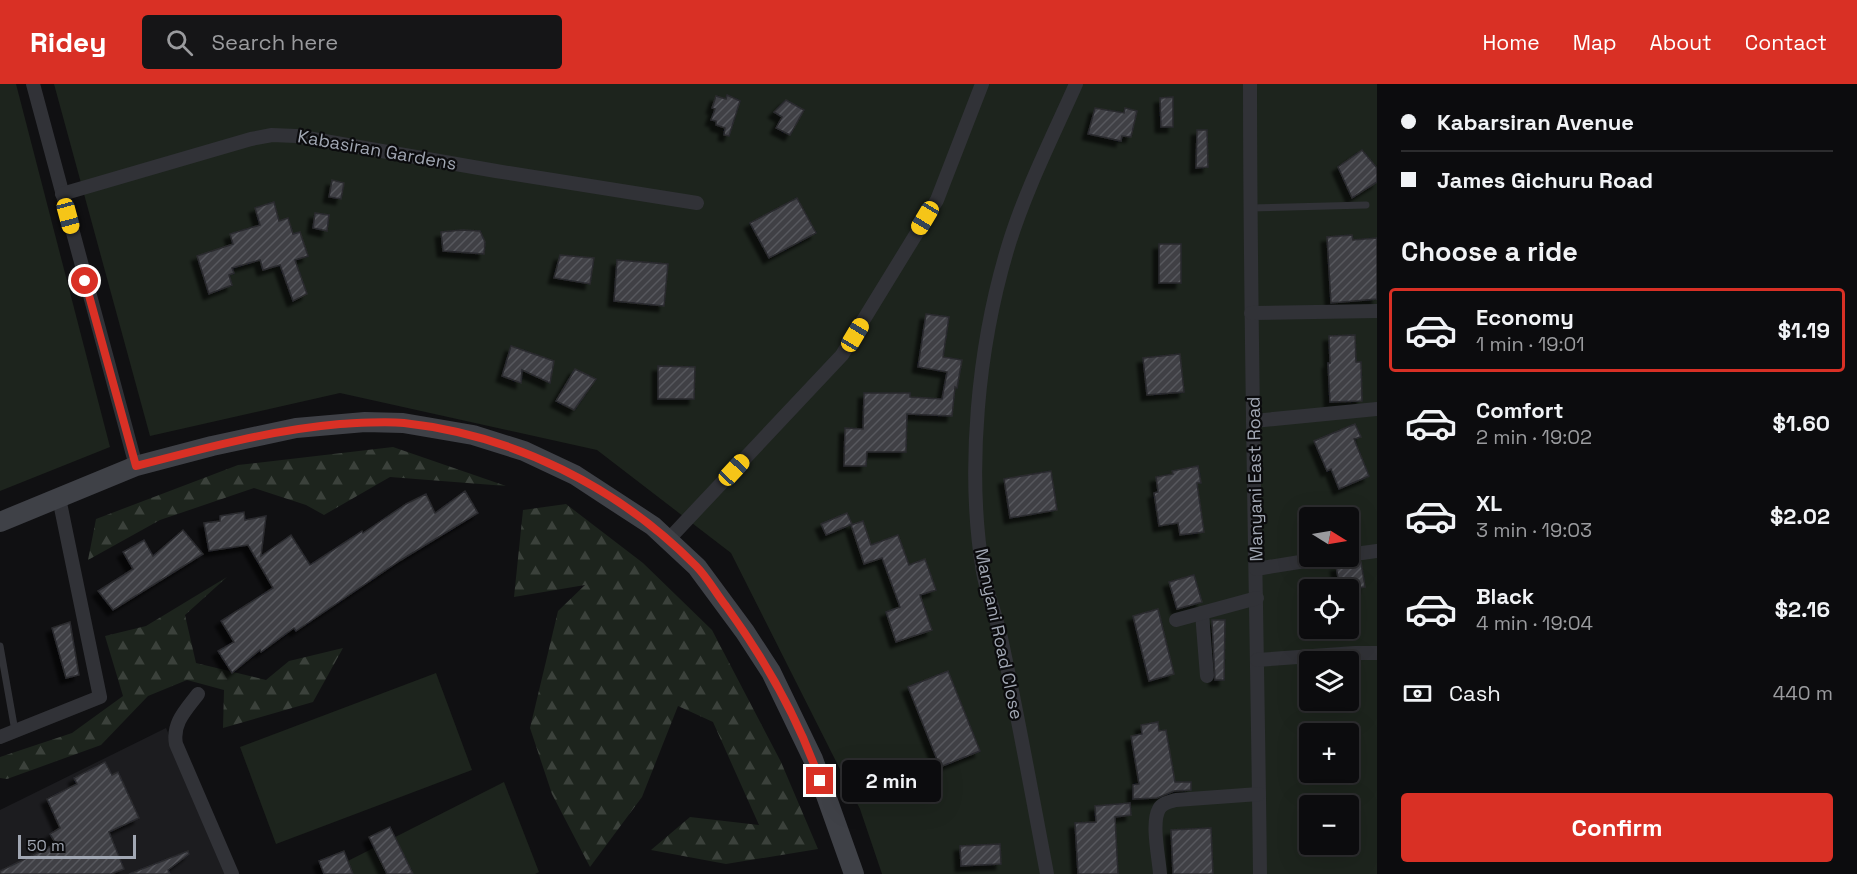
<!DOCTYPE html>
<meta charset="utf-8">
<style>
body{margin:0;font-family:"Space Grotesk",sans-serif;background:#151517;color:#f1f3f6;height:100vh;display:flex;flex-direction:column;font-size:22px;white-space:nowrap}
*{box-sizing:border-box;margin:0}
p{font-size:20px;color:#9a9b9e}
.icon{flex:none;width:33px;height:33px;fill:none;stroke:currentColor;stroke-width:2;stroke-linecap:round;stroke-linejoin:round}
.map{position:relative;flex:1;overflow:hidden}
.details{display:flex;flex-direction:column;background:#0c0c0e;width:480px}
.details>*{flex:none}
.hud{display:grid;align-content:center;height:132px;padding:0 24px;background:#0c0c0e}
.needle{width:39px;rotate:101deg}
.buttons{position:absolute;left:1299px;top:423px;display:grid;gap:12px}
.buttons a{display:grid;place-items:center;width:60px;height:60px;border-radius:6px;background:#0c0c0e;box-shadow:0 6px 24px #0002,0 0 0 2px #2c2c2e;font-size:30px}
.scale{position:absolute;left:18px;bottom:15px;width:118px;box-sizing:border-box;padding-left:6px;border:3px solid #a1a7b3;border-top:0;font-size:16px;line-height:21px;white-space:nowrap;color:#a1a7b3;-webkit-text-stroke:4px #0b0b0d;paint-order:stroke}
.end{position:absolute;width:27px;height:27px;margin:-14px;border:8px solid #d93025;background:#fff;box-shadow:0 0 0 3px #fff}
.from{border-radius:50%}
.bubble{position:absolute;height:42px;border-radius:6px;background:#0c0c0e;box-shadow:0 6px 24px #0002,0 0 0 2px #2c2c2e;font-size:20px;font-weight:700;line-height:42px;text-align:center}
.car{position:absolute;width:18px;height:36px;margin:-18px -9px;border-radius:8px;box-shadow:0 0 4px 2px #0007;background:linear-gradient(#f5c518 24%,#345 0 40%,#f5c518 0 76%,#345 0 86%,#f5c518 0)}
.hud b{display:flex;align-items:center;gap:21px;height:57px;font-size:22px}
.hud b+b{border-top:2px solid #2c2c2e}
.hud i{width:15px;height:15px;background:#f1f3f6}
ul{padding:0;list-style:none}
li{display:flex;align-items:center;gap:18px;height:84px;margin:0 12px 9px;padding:0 12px;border:3px solid transparent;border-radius:6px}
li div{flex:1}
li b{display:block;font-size:22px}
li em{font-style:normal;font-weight:700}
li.selected{border-color:#d93025}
li>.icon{width:54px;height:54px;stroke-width:1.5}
h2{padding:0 24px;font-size:27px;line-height:72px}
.pay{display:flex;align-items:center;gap:15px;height:66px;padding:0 24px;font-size:22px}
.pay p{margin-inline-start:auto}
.cta{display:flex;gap:12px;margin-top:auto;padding:12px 24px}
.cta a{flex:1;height:69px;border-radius:6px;background:#d93025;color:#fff;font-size:24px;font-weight:700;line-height:69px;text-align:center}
header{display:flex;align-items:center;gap:36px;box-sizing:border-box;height:84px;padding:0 30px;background:#d93025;color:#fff}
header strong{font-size:28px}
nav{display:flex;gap:33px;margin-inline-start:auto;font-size:21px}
.search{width:420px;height:54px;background:#151517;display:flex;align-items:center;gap:15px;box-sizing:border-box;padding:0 21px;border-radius:6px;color:#9a9b9e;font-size:22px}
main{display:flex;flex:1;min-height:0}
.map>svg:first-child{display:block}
</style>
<header>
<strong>Ridey</strong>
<div class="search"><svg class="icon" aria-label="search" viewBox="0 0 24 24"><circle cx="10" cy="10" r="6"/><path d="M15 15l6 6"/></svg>Search here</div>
<nav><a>Home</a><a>Map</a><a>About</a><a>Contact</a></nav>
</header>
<main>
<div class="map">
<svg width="1377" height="790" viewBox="0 0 1377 790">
<defs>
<pattern id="forest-firs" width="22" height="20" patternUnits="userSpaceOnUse" patternTransform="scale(1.5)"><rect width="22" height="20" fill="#1d241d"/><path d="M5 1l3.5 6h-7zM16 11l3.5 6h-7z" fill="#3b413b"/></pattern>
<pattern id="building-hatch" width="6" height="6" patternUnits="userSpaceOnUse" patternTransform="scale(1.5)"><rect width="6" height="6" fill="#3f4045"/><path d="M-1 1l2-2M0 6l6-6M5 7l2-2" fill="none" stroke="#58595d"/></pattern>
<filter id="shadow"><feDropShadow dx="-5.5" dy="5.5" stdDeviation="1.5" flood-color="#0009"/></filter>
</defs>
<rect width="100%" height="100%" fill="#101012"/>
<!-- built -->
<polygon fill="#1c1c1f" points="166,644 228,790 0,790 0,726"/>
<!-- forest -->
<g fill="url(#forest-firs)">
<polygon points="393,363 506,402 390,393 324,431 306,421 254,404 160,436 88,476 96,435 238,381"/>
<polygon points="566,420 643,479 712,546 781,678 818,765 726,780 651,766 690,733 759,741 713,638 678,622 642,713 590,783 552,710 530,644 558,527 585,501 514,513 523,426"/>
<polygon points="227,493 185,531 196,579 266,596 289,577 343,564 313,618 223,644 224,606 187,596 148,612 101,661 7,695 0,694 0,673 72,649 123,612 105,552 146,542"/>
</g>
<!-- garden -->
<g fill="#1d241d" fill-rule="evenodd">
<polygon points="0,0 16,0 110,363 0,407"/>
<path d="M54 0H1377V790H882L860 725 731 469 597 366 340 309 150 352ZM1310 434H1348V472H1310ZM1310 506H1348V544H1310ZM1310 578H1348V616H1310ZM1310 650H1348V688H1310ZM1310 722H1348V760H1310Z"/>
<polygon points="436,589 472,686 276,760 240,663"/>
<polygon points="504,698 539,788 535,790 322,790"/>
</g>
<!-- building -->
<g fill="url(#building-hatch)" stroke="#2a2a2e" stroke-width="1.5" filter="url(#shadow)">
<polygon points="727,11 740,17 729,52 724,51 725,44 716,41 716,37 711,36 715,25 712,24 716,12 726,15"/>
<polygon points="1173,13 1173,43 1161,43 1160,14"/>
<polygon points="786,16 804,26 790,51 776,44 782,33 774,28"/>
<polygon points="1095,24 1124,29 1125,24 1137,27 1131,53 1122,52 1121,57 1088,50"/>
<polygon points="1197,46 1207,46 1208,83 1196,84"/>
<polygon points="1362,66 1377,84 1377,98 1352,114 1338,83"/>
<polygon points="332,96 344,99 341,115 329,113"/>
<polygon points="797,114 816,149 769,174 750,139"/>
<polygon points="274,118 279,137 288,134 293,150 300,148 308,172 295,176 307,210 293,217 280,181 263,186 260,176 232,184 234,189 229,191 232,201 209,210 197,172 233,160 230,150 260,141 255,124"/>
<polygon points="315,129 329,131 327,147 313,144"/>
<polygon points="462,146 480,147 485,158 484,170 443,167 441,148"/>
<polygon points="1352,151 1353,156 1377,154 1377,215 1331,219 1327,153"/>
<rect x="1159" y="160" width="22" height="39"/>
<polygon points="560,171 594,174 590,200 554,194"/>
<polygon points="617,176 668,180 664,222 614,217"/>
<polygon points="926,230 949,233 943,273 962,276 957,304 955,303 952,332 907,330 906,368 867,368 866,382 844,382 845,344 863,345 864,309 910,309 910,313 942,315 947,288 918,283"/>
<polygon points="1355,251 1356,278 1361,278 1362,317 1330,318 1328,279 1330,279 1329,252"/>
<polygon points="511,262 554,277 550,299 522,286 521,299 502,292"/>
<polygon points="1180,270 1184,308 1147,311 1143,274"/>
<polygon points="658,282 695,283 694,315 658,315"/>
<polygon points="575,285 596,295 574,326 556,317"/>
<polygon points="1355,340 1361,353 1354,355 1369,392 1339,405 1331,385 1327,387 1314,357"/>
<polygon points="1198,382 1201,399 1197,399 1204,448 1180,451 1178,439 1159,442 1154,409 1158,408 1156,393 1173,390 1172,387"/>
<polygon points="1051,387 1057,426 1010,434 1004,395"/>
<polygon points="465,407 478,429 401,476 296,547 294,544 261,568 260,566 232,589 218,567 234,558 221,537 273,504 248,461 209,467 204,439 220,437 220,432 244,428 245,436 266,432 261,472 291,451 310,481 362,447 363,449 406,420 426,410 435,429"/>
<polygon points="847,429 852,440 826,451 821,440"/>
<polygon points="863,437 871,461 898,451 909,481 925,475 936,506 920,511 932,546 896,558 886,528 900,523 882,474 864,480 851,441"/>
<polygon points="183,446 203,470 113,526 98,507 133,485 123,468 144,456 153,472"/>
<polygon points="1361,478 1365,503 1340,506 1336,482"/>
<polygon points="1194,491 1202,518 1177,525 1169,498"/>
<polygon points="1158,525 1174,590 1149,597 1133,532"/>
<polygon points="1212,536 1225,536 1224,596 1215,596"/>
<polygon points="70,538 79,591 66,594 52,544"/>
<polygon points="948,587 980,667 940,683 908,603"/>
<polygon points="1158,638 1159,647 1166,646 1175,698 1191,698 1191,706 1174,707 1157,714 1133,715 1133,701 1139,700 1131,652 1142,650 1141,641"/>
<polygon points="105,678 112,691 118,688 139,734 109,748 124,785 111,790 0,790 0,787 56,760 50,750 60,744 47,715 77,700 74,694"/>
<polygon points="1130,719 1131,731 1115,733 1118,790 1078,790 1075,739 1096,738 1095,722"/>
<polygon points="390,743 413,790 387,790 369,753"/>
<polygon points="1211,744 1213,790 1173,790 1171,746"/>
<polygon points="1000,760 1001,780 961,782 960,762"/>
<polygon points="188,767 189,770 168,786 170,790 129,790"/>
<polygon points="344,767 353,790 324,790 319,777"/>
</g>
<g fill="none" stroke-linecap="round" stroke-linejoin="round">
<!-- lane -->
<g stroke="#313237" stroke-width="7">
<polyline points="1250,124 1366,121"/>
<polyline points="0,562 15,647"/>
</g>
<!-- street -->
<g stroke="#313237" stroke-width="14">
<polyline points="33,0 136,382"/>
<path d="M1250 0C1250 263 1257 527 1260 790"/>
<polyline points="62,110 251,55 272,51 296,52 496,87 697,119"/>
<polyline points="1251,229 1377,227"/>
<polyline points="1253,337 1377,325"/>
<polyline points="668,456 842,271 937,116 982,0"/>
<polyline points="1348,471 1377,467"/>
<polyline points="1256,485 1337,472"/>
<polyline points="1202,529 1207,592"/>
<polyline points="1176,536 1257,514"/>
<polyline points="1257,576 1355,569 1377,569"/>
<path d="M198 610C186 626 172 639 176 660L232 790"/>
<polyline points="0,653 100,613 59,414"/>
<path d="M1047 790C1032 711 1018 632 1001 554 996 531 987 510 983 488 966 386 978 262 1008 163 1025 107 1052 54 1076 0"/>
<path d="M1160 790C1159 774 1151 739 1159 725 1162 719 1169 718 1176 716L1259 710"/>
</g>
<!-- secondary -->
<polyline stroke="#3f4147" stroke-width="20" points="0,438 136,382 212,362 296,344 365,338 403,339 473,351 524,367 575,391 653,442 697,483 745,548 771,588 813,675 854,790"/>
</g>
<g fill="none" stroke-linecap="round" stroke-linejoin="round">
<!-- route -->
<path stroke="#d93025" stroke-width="8" d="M85 197 136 382C204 364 271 346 340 340 361 339 383 337 404 339 514 351 618 403 696 482 707 493 716 509 726 522 765 576 798 633 820 697"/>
</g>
<g text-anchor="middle" stroke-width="4.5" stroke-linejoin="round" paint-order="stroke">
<!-- street labels -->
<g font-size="18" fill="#a1a7b3" stroke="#0b0b0d">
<text transform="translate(377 66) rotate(10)" y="6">Kabasiran Gardens</text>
<text transform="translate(1255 395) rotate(-91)" y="6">Manyani East Road</text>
<text transform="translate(999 550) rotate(78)" y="6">Manyani Road Close</text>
</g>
</g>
</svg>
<div class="buttons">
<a><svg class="needle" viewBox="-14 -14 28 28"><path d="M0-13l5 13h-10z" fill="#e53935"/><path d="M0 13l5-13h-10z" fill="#9a9b9e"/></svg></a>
<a><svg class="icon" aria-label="locate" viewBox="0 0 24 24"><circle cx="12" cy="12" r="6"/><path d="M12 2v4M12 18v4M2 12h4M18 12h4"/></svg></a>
<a><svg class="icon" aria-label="layers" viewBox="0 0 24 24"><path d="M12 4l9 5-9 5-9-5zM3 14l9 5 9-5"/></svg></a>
<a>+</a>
<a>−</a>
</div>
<div class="scale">50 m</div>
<i class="end from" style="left:85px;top:197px"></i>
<i class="end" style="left:820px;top:697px"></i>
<div class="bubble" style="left:842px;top:676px;width:99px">2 min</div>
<i class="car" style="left:68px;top:132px;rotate:165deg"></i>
<i class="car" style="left:925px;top:134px;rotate:211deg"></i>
<i class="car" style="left:855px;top:251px;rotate:31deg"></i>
<i class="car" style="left:734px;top:386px;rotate:43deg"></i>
</div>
<section class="details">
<div class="hud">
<b><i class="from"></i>Kabarsiran Avenue</b>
<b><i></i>James Gichuru Road</b>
</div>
<h2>Choose a ride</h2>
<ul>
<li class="selected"><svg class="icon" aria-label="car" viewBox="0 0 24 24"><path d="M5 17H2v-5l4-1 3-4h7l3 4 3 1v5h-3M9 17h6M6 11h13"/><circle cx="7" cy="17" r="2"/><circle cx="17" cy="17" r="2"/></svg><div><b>Economy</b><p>1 min · 19:01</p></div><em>$1.19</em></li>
<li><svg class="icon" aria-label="car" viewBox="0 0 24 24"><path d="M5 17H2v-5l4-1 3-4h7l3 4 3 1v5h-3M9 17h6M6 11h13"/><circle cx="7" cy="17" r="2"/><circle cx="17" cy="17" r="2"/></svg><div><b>Comfort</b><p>2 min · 19:02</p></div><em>$1.60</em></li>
<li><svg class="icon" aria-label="car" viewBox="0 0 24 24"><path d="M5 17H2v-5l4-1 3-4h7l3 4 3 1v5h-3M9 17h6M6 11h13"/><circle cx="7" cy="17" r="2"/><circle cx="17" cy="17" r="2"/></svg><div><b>XL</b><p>3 min · 19:03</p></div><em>$2.02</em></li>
<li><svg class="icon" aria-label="car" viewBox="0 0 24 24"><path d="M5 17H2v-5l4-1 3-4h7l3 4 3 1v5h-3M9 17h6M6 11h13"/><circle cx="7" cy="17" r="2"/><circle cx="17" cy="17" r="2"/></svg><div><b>Black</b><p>4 min · 19:04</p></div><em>$2.16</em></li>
</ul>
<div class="pay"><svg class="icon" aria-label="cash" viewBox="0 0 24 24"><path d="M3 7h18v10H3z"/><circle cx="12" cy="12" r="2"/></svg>Cash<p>440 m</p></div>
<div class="cta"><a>Confirm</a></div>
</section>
</main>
